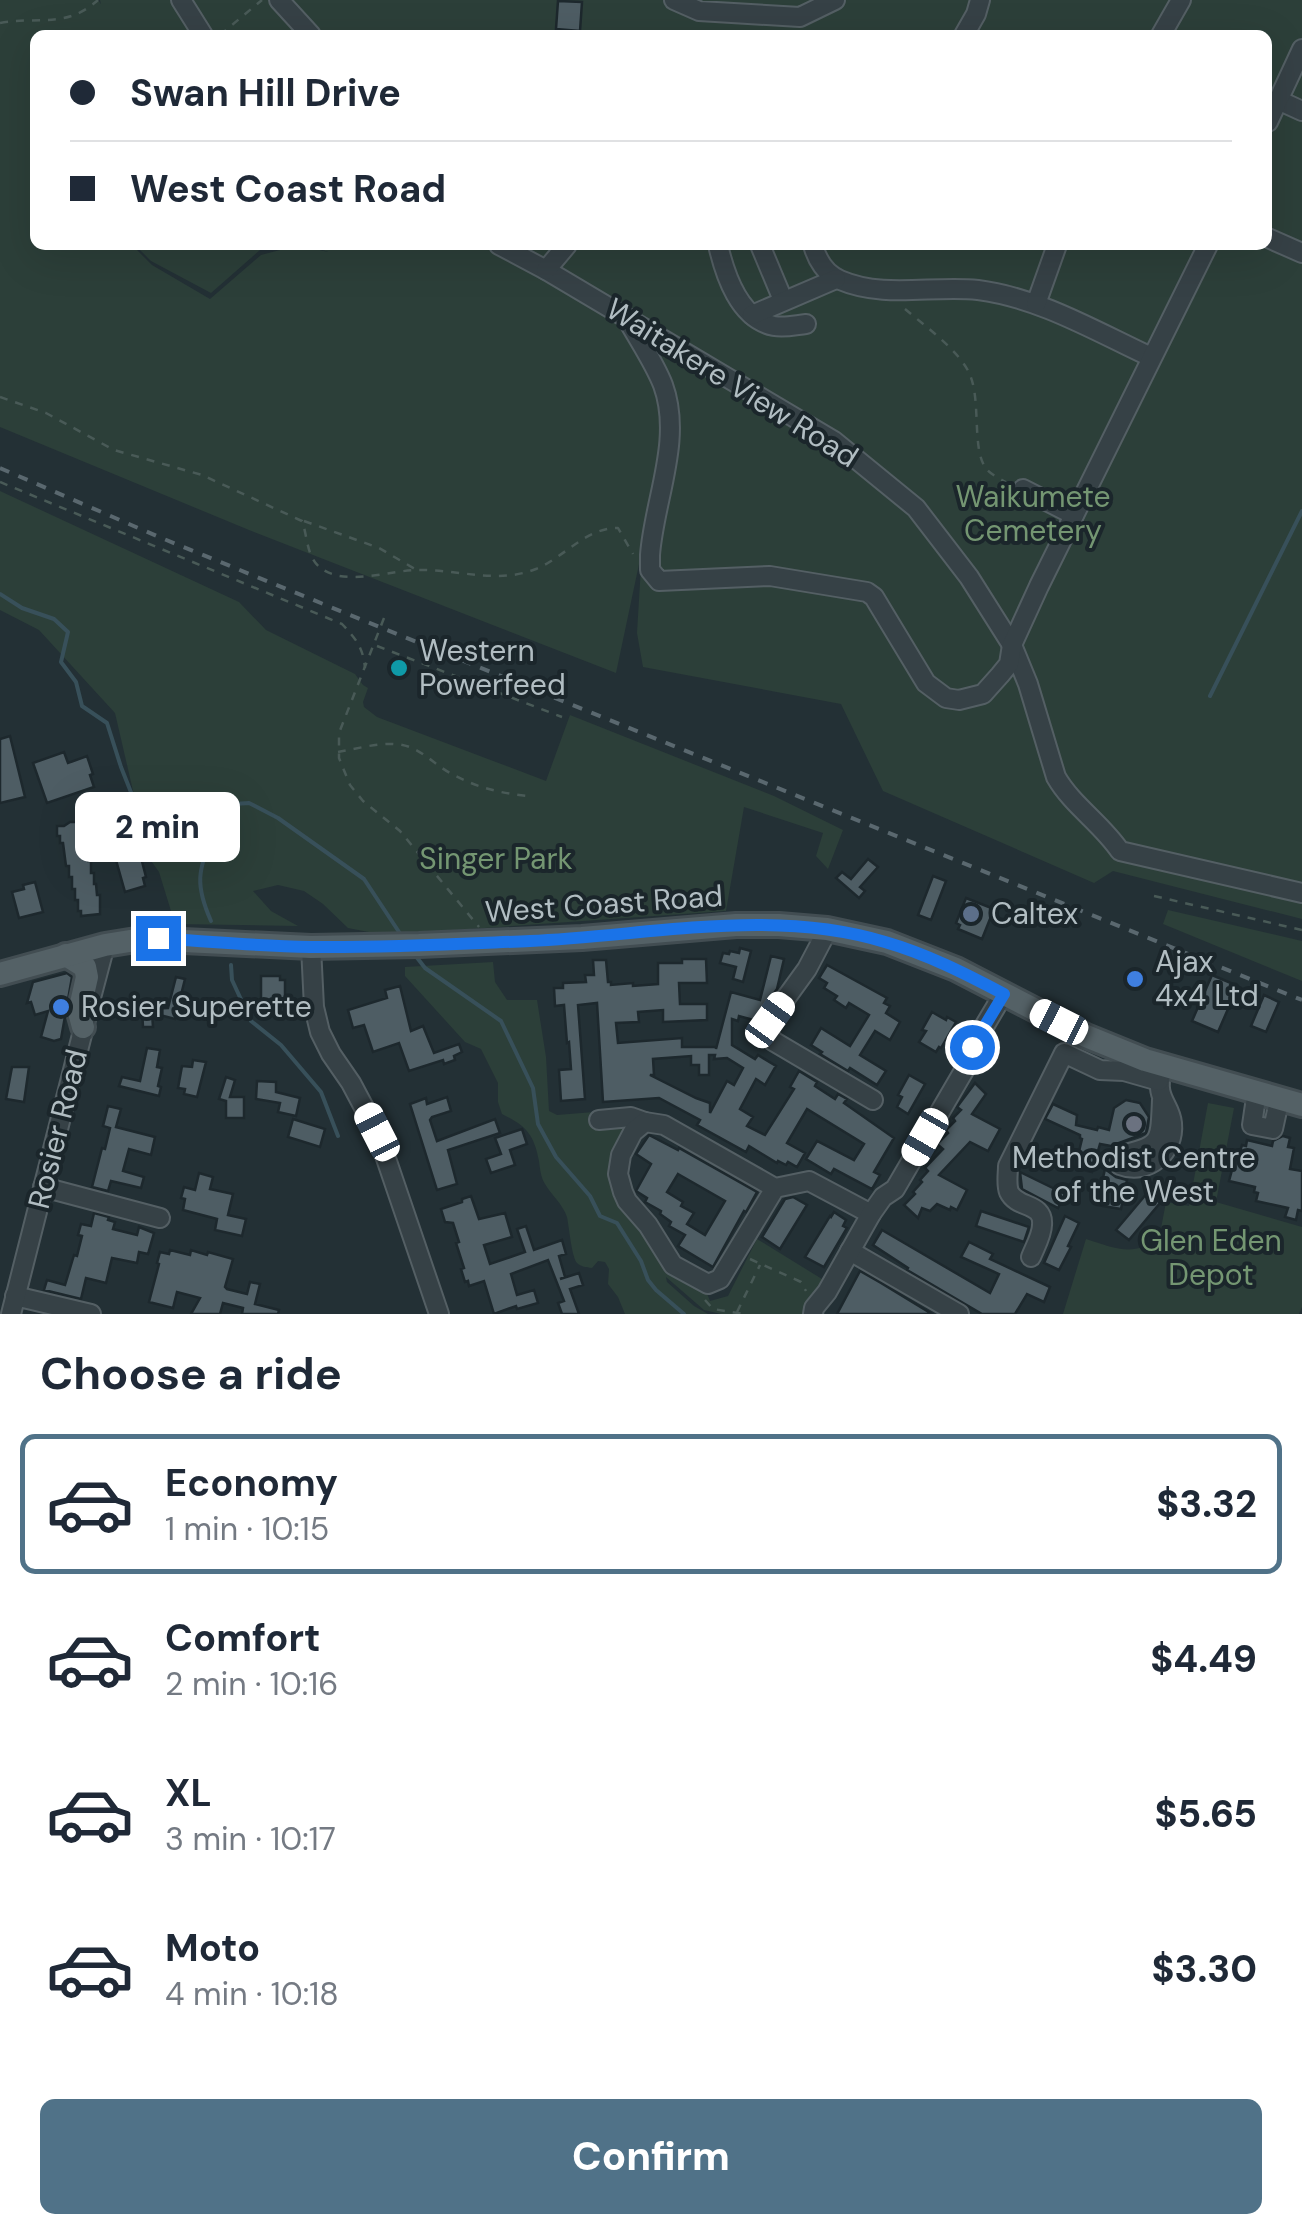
<!DOCTYPE html>
<meta charset="utf-8">
<style>
body{margin:0;font-family:"DM Sans",sans-serif;background:#f6f6f7;color:#1f2937;height:100vh;display:flex;flex-direction:column;font-size:38px;white-space:nowrap}
*{box-sizing:border-box;margin:0}
p{font-size:32px;color:#747a83}
.icon{flex:none;width:55px;height:55px;fill:none;stroke:currentColor;stroke-width:2;stroke-linecap:round;stroke-linejoin:round}
.map{position:relative;height:1314px;overflow:hidden}
.side{display:flex;flex-direction:column;background:#fff;flex:1}
.side>*{flex:none}
.banner{position:absolute;left:30px;top:30px;width:1242px;height:220px;border-radius:15px;box-shadow:0 10px 40px #0002;display:grid;align-content:center;height:220px;padding:0 40px;background:#fff}
.end{position:absolute;width:45px;height:45px;margin:-22px;border:12px solid #1a73e8;background:#fff;box-shadow:0 0 0 5px #fff}
.from{border-radius:50%}
.bubble{position:absolute;height:70px;border-radius:15px;background:#fff;box-shadow:0 10px 40px #0002;font-size:32px;font-weight:800;line-height:70px;text-align:center}
.car{position:absolute;width:30px;height:60px;margin:-30px -15px;border-radius:12px;box-shadow:0 0 8px 2px #0007;background:linear-gradient(#fff 24%,#345 0 40%,#fff 0 76%,#345 0 86%,#fff 0)}
.banner b{display:flex;align-items:center;gap:35px;height:95px;font-size:38px}
.banner b+b{border-top:2px solid #e0e1e3}
.banner i{width:25px;height:25px;background:#1f2937}
ul{padding:0;list-style:none}
li{display:flex;align-items:center;gap:30px;height:140px;margin:0 20px 15px;padding:0 20px;border:5px solid transparent;border-radius:15px}
li div{flex:1}
li b{display:block;font-size:38px}
li em{font-style:normal;font-weight:800}
li.active{border-color:#507288}
li>.icon{width:90px;height:90px;stroke-width:1.5}
h2{padding:0 40px;font-size:45px;line-height:120px}
.action{display:flex;gap:20px;margin-top:auto;padding:20px 40px}
.action a{flex:1;height:115px;border-radius:15px;background:#507288;color:#fff;font-size:40px;font-weight:800;line-height:115px;text-align:center}
.map>svg:first-child{display:block}
</style>
<div class="map">
<svg width="1302" height="1314" viewBox="0 0 1302 1314">
<rect width="100%" height="100%" fill="#233035"/>
<!-- green -->
<g fill="#2c3f39" fill-rule="evenodd">
<path d="M0 0H98L101 4 100 0H1302V919L1113 871 1094 883 883 791 841 704 643 667 637 633 642 550 616 673 249 530 0 427ZM35 35H1268V245H308L328 252 299 245 261 255 210 299 152 265 132 245H35Z"/>
<polygon points="135,245 282,245 260,250 211,293 151,261"/>
<polygon points="0,491 239,602 266,630 355,674 363,685 368,688 363,702 364,707 377,717 546,781 570,715 774,796 843,830 828,869 816,856 823,833 744,807 726,911 384,935 348,928 323,904 304,891 278,885 253,891 271,911 298,926 175,924 159,872 124,823 118,803 134,795 115,713 39,630 0,610"/>
<polygon points="1168,910 1302,941 1302,981 1163,924"/>
<path d="M493 962 495 982 507 1000H537L546 1057 549 1111 557 1115 594 1112 595 1125 628 1124 612 1153 614 1186 706 1291 710 1301 728 1296 757 1239 822 1279 807 1314H721L704 1310 666 1277 667 1282 694 1306 708 1314H625L618 1297 608 1284 609 1269 605 1262 598 1261 592 1268C586 1267 581 1267 577 1263 572 1258 569 1227 567 1217 562 1203 552 1196 545 1184 541 1178 540 1169 539 1161 534 1134 526 1126 502 1114L498 1102V1083L481 1049 465 1042 405 976V967Z"/>
<path d="M1208 1103 1234 1108 1216 1202 1302 1227V1307L1299 1314H1063L1086 1239C1114 1248 1133 1257 1159 1239L1166 1202 1189 1206Z"/>
</g>
<g fill="none" stroke-linecap="round" stroke-linejoin="round">
<!-- stream -->
<g stroke="#38505a" stroke-width="4">
<polyline points="0,594 22,608 54,619 68,632 61,662 76,682 82,706 107,723 121,767 138,810 169,838 196,833 213,833 238,814 234,804 249,803 278,818 364,879 401,935"/>
<polyline points="1210,696 1302,511"/>
<path d="M211 921C195 885 198 871 212 835"/>
<polyline points="415,955 425,968 501,1021 533,1088 538,1124 556,1157 590,1196 600,1216 617,1223 641,1261 648,1280 656,1290 684,1314"/>
<polyline points="231,965 232,980 251,1021 281,1045 321,1092 338,1136"/>
</g>
</g>
<!-- building -->
<g fill="#4e5d64" stroke="#1d282d" stroke-width="2.5" fill-rule="evenodd">
<polygon points="558,1 582,2 580,31 556,29"/>
<polygon points="10,736 25,797 0,803 0,739"/>
<polygon points="64,752 68,763 87,756 93,774 90,775 94,787 47,803 33,763"/>
<polygon points="70,822 79,822 79,827 82,827 82,838 85,838 88,861 91,861 91,873 94,873 94,884 96,884 97,895 100,895 100,914 81,916 81,911 78,911 78,900 75,900 75,889 72,889 72,877 69,877 69,866 66,866 63,843 60,843 60,836 57,836 57,826 64,826"/>
<polygon points="137,842 146,877 143,878 145,886 125,892 114,853 126,849 125,845"/>
<polygon points="868,859 878,867 860,887 865,891 859,898 836,878 842,872 851,879"/>
<polygon points="933,876 946,881 931,920 918,915"/>
<polygon points="35,882 43,912 19,918 12,892 24,889 23,885"/>
<polygon points="966,898 994,909 982,939 958,929 960,925 956,923"/>
<polygon points="740,948 751,951 743,982 733,979 736,967 720,963 723,953 729,954 730,951 739,953"/>
<path d="M771 956 784 959 777 989 762 1009 757 1021 739 1016 738 1021 732 1019V1045L755 1059 758 1055 776 1066 765 1085 756 1079 740 1109 753 1117 747 1126 765 1135 794 1089 790 1087 799 1071 817 1082 815 1086 835 1099 838 1094 847 1099 844 1103 894 1138 874 1172 880 1175 872 1189 834 1169 831 1174 806 1159 817 1141 854 1160 864 1144 807 1109 787 1143 805 1153 797 1167 788 1162 786 1165 778 1161 777 1163 749 1146 746 1152 697 1125 700 1120 659 1098 603 1102 597 1003 578 1005 585 1099 561 1101 559 1070 571 1069 569 1042 567 1043 564 1005 555 1006 554 988H563V983L586 982 585 975H594L593 960H606L608 982H611V985L633 983V986L658 984V963H682V959H706L707 983H679L680 1004H707V1020L663 1022V1010L638 1012 639 1022 616 1023 618 1043 682 1038V1047H716V1049L731 992 760 1000ZM709 1055H715L714 1059 727 1058 743 1068 734 1085 727 1081 710 1113V1103L696 1098 650 1075H654L653 1059 691 1056V1065H699V1075H709Z"/>
<polygon points="827,965 887,998 884,1003 890,1006 886,1013 900,1022 890,1040 875,1031 860,1055 886,1071 877,1085 850,1068 848,1071 820,1054 822,1052 811,1045 821,1028 850,1046 869,1015 849,1003 846,1008 834,1000 837,996 824,988 827,983 819,978"/>
<polygon points="67,973 72,977 61,1039 54,1041 41,1037 48,1011 35,1015 31,1002 27,1003 33,982"/>
<polygon points="1212,975 1238,986 1218,1032 1192,1021"/>
<polygon points="261,976 280,976 280,980 285,980 285,1001 261,1000"/>
<polygon points="176,977 185,979 175,1019 152,1013 153,1027 143,1027 142,1009 168,1008"/>
<polygon points="400,986 411,1031 423,1026 434,1053 459,1044 462,1052 454,1056 455,1060 444,1064 443,1060 409,1071 399,1043 373,1052 364,1025 353,1028 348,1010 387,998 385,990"/>
<polygon points="1264,995 1279,1002 1266,1032 1251,1026"/>
<polygon points="932,1012 946,1020 947,1017 956,1022 941,1048 939,1047 936,1052 919,1042 926,1031 922,1030"/>
<polygon points="147,1048 160,1050 157,1067 162,1068 158,1086 161,1087 159,1096 119,1086 122,1077 140,1081"/>
<polygon points="193,1060 206,1062 197,1097 184,1094 185,1089 178,1088 182,1066 192,1067"/>
<polygon points="12,1067 29,1067 24,1102 6,1099"/>
<polygon points="909,1075 925,1084 908,1114 897,1107 902,1097 898,1095"/>
<polygon points="226,1077 235,1080 230,1097 244,1097 244,1118 226,1118 226,1101 219,1099"/>
<polygon points="257,1081 276,1082 276,1092 300,1098 296,1116 278,1112 280,1103 256,1099"/>
<polygon points="975,1083 986,1094 972,1114 1000,1129 988,1151 970,1142 939,1175 967,1190 957,1210 951,1207 950,1210 937,1204 930,1211 922,1208 918,1218 904,1205 915,1194 913,1192 922,1182 920,1180 928,1171 925,1168 943,1149 937,1144 948,1133 946,1130 955,1121 953,1118 961,1110 957,1107"/>
<polygon points="447,1097 451,1111 432,1117 430,1120 437,1141 495,1119 500,1133 448,1150 457,1184 437,1190 410,1104 426,1098 427,1104"/>
<polygon points="1126,1100 1140,1103 1149,1117 1146,1133 1111,1146 1100,1144 1092,1172 1075,1168 1082,1139 1080,1138 1080,1135 1045,1119 1053,1104 1077,1115 1076,1125 1097,1130 1098,1127 1109,1130 1114,1108"/>
<polygon points="108,1106 121,1109 116,1127 155,1137 151,1155 129,1149 123,1171 144,1177 141,1188 111,1181 108,1191 92,1187 102,1148 105,1149 110,1128 103,1126"/>
<polygon points="293,1119 325,1129 320,1147 288,1137"/>
<polygon points="522,1129 527,1144 510,1150 515,1165 491,1173 486,1159 501,1154 495,1138"/>
<path d="M649 1135 678 1150 679 1148 757 1192 746 1212 744 1211 713 1267 678 1246 685 1235 669 1226 671 1222 660 1214 661 1211 645 1202 647 1198 636 1191 651 1164 636 1154ZM678 1174 725 1201 705 1235 687 1224 694 1213 681 1206 683 1202 667 1192Z"/>
<polygon points="1283,1136 1290,1138 1288,1147 1294,1148 1290,1169 1302,1171 1302,1211 1298,1210 1296,1220 1285,1217 1288,1208 1256,1201 1258,1193 1254,1192 1255,1187 1229,1181 1235,1159 1238,1159 1242,1145 1246,1146 1247,1140 1272,1146 1273,1141"/>
<polygon points="1105,1169 1116,1177 1127,1180 1121,1209 1097,1205"/>
<polygon points="1020,1172 1065,1194 1058,1208 1022,1189"/>
<polygon points="199,1173 213,1177 210,1189 233,1194 228,1215 246,1219 242,1236 215,1230 217,1219 183,1210 185,1199 181,1198 184,1187 195,1190"/>
<polygon points="1148,1192 1160,1203 1129,1240 1116,1230"/>
<polygon points="471,1196 479,1219 505,1213 512,1237 484,1245 490,1264 525,1252 517,1229 526,1226 534,1250 562,1240 566,1254 559,1256 565,1277 560,1279 579,1273 583,1285 570,1289 579,1314 562,1314 558,1303 564,1301 548,1260 511,1274 517,1295 534,1290 538,1303 517,1309 516,1306 494,1314 484,1281 469,1286 468,1281 465,1282 461,1269 464,1268 456,1243 459,1242 453,1223 445,1222 441,1209 462,1202 462,1199"/>
<polygon points="793,1197 807,1205 780,1249 762,1237 785,1199"/>
<polygon points="981,1211 1029,1227 1024,1242 976,1226"/>
<polygon points="834,1212 846,1220 843,1226 847,1228 824,1267 805,1257 830,1216 831,1217"/>
<polygon points="94,1213 109,1217 108,1220 115,1222 113,1229 137,1235 139,1227 154,1233 148,1254 139,1252 137,1263 112,1258 106,1283 86,1278 81,1299 44,1290 47,1280 65,1285 74,1255 77,1256 82,1236 78,1235 81,1224 91,1226"/>
<polygon points="1065,1216 1079,1223 1068,1246 1071,1247 1059,1270 1044,1263"/>
<polygon points="882,1230 990,1293 999,1274 961,1257 969,1242 993,1254 990,1259 1050,1287 1044,1302 1027,1294 1015,1314 982,1314 907,1270 908,1268 873,1245"/>
<polygon points="170,1250 190,1255 191,1250 207,1255 208,1252 233,1259 225,1287 227,1289 247,1294 250,1282 260,1284 255,1304 279,1310 278,1314 242,1314 243,1308 223,1303 220,1314 191,1314 200,1298 177,1292 173,1308 149,1302 159,1264 157,1263 160,1252 169,1254"/>
<polygon points="860,1271 881,1283 932,1314 837,1314"/>
</g>
<g fill="none" stroke-linecap="round" stroke-linejoin="round">
<defs>
<g id="minor">
<polyline points="181,0 203,35"/>
<polyline points="279,0 311,35"/>
<polyline points="674,0 699,11 800,17 835,0"/>
<polyline points="964,35 976,14 980,0"/>
<polyline points="1161,35 1181,0"/>
<polyline points="1278,100 1302,111"/>
<polyline points="1268,122 1302,49"/>
<polyline points="1268,238 1302,253"/>
<path d="M499 245 546 270 834 441 916 508 969 577 1012 645 1028 684 1056 777C1072 805 1102 824 1120 851L1302 893"/>
<path d="M718 245C725 275 739 319 774 326 785 328 796 325 806 324"/>
<polyline points="760,245 783,300"/>
<path d="M813 245C817 260 826 274 840 280 884 299 932 285 978 290 1040 298 1095 331 1151 357"/>
<polyline points="546,270 567,245"/>
<polyline points="1036,304 1057,245"/>
<polyline points="752,315 836,279"/>
<path d="M626 317C638 339 654 362 663 385 683 440 654 500 650 555V570L659 581 770 576 867 592 874 597 880 607 926 683 946 698 959 700 983 694 1000 675 1009 664 1012 645 1039 586 1208 245"/>
<polyline points="1023,489 1074,515"/>
<polyline points="828,929 807,969 770,1020 767,1031 773,1041 873,1100"/>
<polyline points="311,947 314,1007 320,1032 331,1054 351,1083 377,1132 439,1314"/>
<polyline points="92,994 105,945"/>
<path d="M1162 1070C1154 1099 1170 1103 1172 1123 1175 1152 1148 1176 1120 1165L1118 1156C1162 1145 1160 1144 1162 1100"/>
<polyline points="1257,1091 1252,1125 1273,1129 1280,1097"/>
<polyline points="599,1120 631,1117 645,1122"/>
<polyline points="43,1187 160,1218"/>
<polyline points="775,1188 720,1279 708,1284 673,1265 648,1225 627,1201 623,1192 618,1174 621,1155 633,1132 645,1122 664,1125 775,1188 809,1181 871,1214"/>
<polyline points="850,1251 959,1314"/>
<path d="M1031 1257C1035 1247 1042 1235 1042 1225 1044 1202 1017 1209 1009 1192 1006 1184 1008 1174 1008 1166L1064 1053 1100 1070 1124 1071 1159 1081"/>
<polyline points="15,1296 91,1314"/>
<polyline points="11,1314 86,1019"/>
<polyline points="813,1314 814,1308 827,1292 871,1214 883,1197 895,1189 969,1062 972,1047 1004,993"/>
</g>
<g id="major">
<polyline points="66,955 85,967 87,977 79,1012 83,1027"/>
<polyline points="0,974 105,945 142,939 311,947 419,945 582,938 736,925 779,925 827,929 887,942 956,969 1086,1036 1145,1060 1302,1105"/>
</g>
</defs>
<!-- minor casing -->
<use href="#minor" stroke="#545f64" stroke-width="22"/>
<!-- major casing -->
<use href="#major" stroke="#424d52" stroke-width="28"/>
<!-- path -->
<g stroke="#495a57" stroke-width="2.5" stroke-dasharray="8 8" stroke-linecap="butt">
<path d="M0 23C38 16 66 29 98 0"/>
<polyline points="220,35 262,0"/>
<path d="M905 309C925 326 961 352 970 375 981 401 972 447 985 467 990 475 1002 479 1010 485"/>
<path d="M0 397 46 413 114 450 202 475 302 521C308 537 306 558 322 569 348 587 393 569 421 570 461 570 498 584 536 569 565 557 585 528 618 528L633 554"/>
<path d="M0 482 342 624C356 639 363 647 365 668"/>
<polyline points="304,521 379,548 415,569"/>
<polyline points="384,618 339,733 339,758 350,785 363,801 400,831 479,927"/>
<polyline points="377,646 562,717"/>
<path d="M338 752C356 749 376 743 394 744 417 744 432 763 450 773 475 787 499 793 527 796"/>
<polyline points="1154,896 1302,930"/>
<polyline points="750,1259 801,1282 806,1291"/>
<polyline points="705,1300 713,1309 744,1314"/>
<polyline points="737,1312 760,1265"/>
</g>
<!-- minor -->
<use href="#minor" stroke="#364146" stroke-width="18"/>
<!-- major -->
<use href="#major" stroke="#546166" stroke-width="22"/>
<!-- rail -->
<polyline stroke="#5a686f" stroke-width="4" stroke-dasharray="10 10" stroke-linecap="butt" points="0,468 159,537 382,628 1302,1000"/>
</g>
<g fill="none" stroke-linecap="round" stroke-linejoin="round">
<!-- route -->
<path stroke="#1a73e8" stroke-width="12" d="M158 938C209 942 259 946 310 947 383 948 457 944 530 941 648 936 771 907 885 942 927 954 966 974 1004 994L972 1047"/>
</g>
<!-- markers -->
<circle fill="#0f9aa8" stroke="#1b262b" stroke-width="4" cx="399" cy="668" r="10"/>
<circle fill="#5c6f8a" stroke="#1b262b" stroke-width="4" cx="971" cy="914" r="10"/>
<g fill="#3f7fe0" stroke="#1b262b" stroke-width="4">
<circle cx="1135" cy="979" r="10"/>
<circle cx="61" cy="1007" r="10"/>
</g>
<circle fill="#6b7280" stroke="#1b262b" stroke-width="4" cx="1134" cy="1124" r="10"/>
<g text-anchor="middle" stroke-width="8" stroke-linejoin="round" paint-order="stroke">
<!-- street labels -->
<g font-size="30" fill="#b1bdc2" stroke="#1b262b">
<text transform="translate(732 383) rotate(32)" y="10">Waitakere View Road</text>
<text transform="translate(604 904) rotate(-4)" y="10">West Coast Road</text>
<text transform="translate(58 1129) rotate(-76)" y="10">Rosier Road</text>
</g>
<!-- park labels -->
<g font-size="30" fill="#749672" stroke="#1b262b">
<text x="1033" y="507">Waikumete<tspan x="1033" dy="34">Cemetery</tspan></text>
<text x="496" y="869">Singer Park</text>
<text x="1211" y="1251">Glen Eden<tspan x="1211" dy="34">Depot</tspan></text>
</g>
<!-- poi labels -->
<g font-size="30" fill="#b1bdc2" stroke="#1b262b" text-anchor="start">
<text x="419" y="661">Western<tspan x="419" dy="34">Powerfeed</tspan></text>
<text x="991" y="924">Caltex</text>
<text x="1155" y="972">Ajax<tspan x="1155" dy="34">4x4 Ltd</tspan></text>
<text x="81" y="1017">Rosier Superette</text>
<text x="1134" y="1168" text-anchor="middle">Methodist Centre<tspan x="1134" dy="34">of the West</tspan></text>
</g>
</g>
</svg>
<i class="end from" style="left:972px;top:1047px"></i>
<i class="end" style="left:158px;top:938px"></i>
<div class="bubble" style="left:75px;top:792px;width:165px">2 min</div>
<i class="car" style="left:770px;top:1020px;rotate:36deg"></i>
<i class="car" style="left:1059px;top:1022px;rotate:297deg"></i>
<i class="car" style="left:377px;top:1132px;rotate:333deg"></i>
<i class="car" style="left:925px;top:1137px;rotate:210deg"></i>
<div class="banner">
<b><i class="from"></i>Swan Hill Drive</b>
<b><i></i>West Coast Road</b>
</div>
</div>
<section class="side">
<h2>Choose a ride</h2>
<ul>
<li class="active"><svg class="icon" aria-label="car" viewBox="0 0 24 24"><path d="M5 17H2v-5l4-1 3-4h7l3 4 3 1v5h-3M9 17h6M6 11h13"/><circle cx="7" cy="17" r="2"/><circle cx="17" cy="17" r="2"/></svg><div><b>Economy</b><p>1 min · 10:15</p></div><em>$3.32</em></li>
<li><svg class="icon" aria-label="car" viewBox="0 0 24 24"><path d="M5 17H2v-5l4-1 3-4h7l3 4 3 1v5h-3M9 17h6M6 11h13"/><circle cx="7" cy="17" r="2"/><circle cx="17" cy="17" r="2"/></svg><div><b>Comfort</b><p>2 min · 10:16</p></div><em>$4.49</em></li>
<li><svg class="icon" aria-label="car" viewBox="0 0 24 24"><path d="M5 17H2v-5l4-1 3-4h7l3 4 3 1v5h-3M9 17h6M6 11h13"/><circle cx="7" cy="17" r="2"/><circle cx="17" cy="17" r="2"/></svg><div><b>XL</b><p>3 min · 10:17</p></div><em>$5.65</em></li>
<li><svg class="icon" aria-label="car" viewBox="0 0 24 24"><path d="M5 17H2v-5l4-1 3-4h7l3 4 3 1v5h-3M9 17h6M6 11h13"/><circle cx="7" cy="17" r="2"/><circle cx="17" cy="17" r="2"/></svg><div><b>Moto</b><p>4 min · 10:18</p></div><em>$3.30</em></li>
</ul>
<div class="action"><a>Confirm</a></div>
</section>
